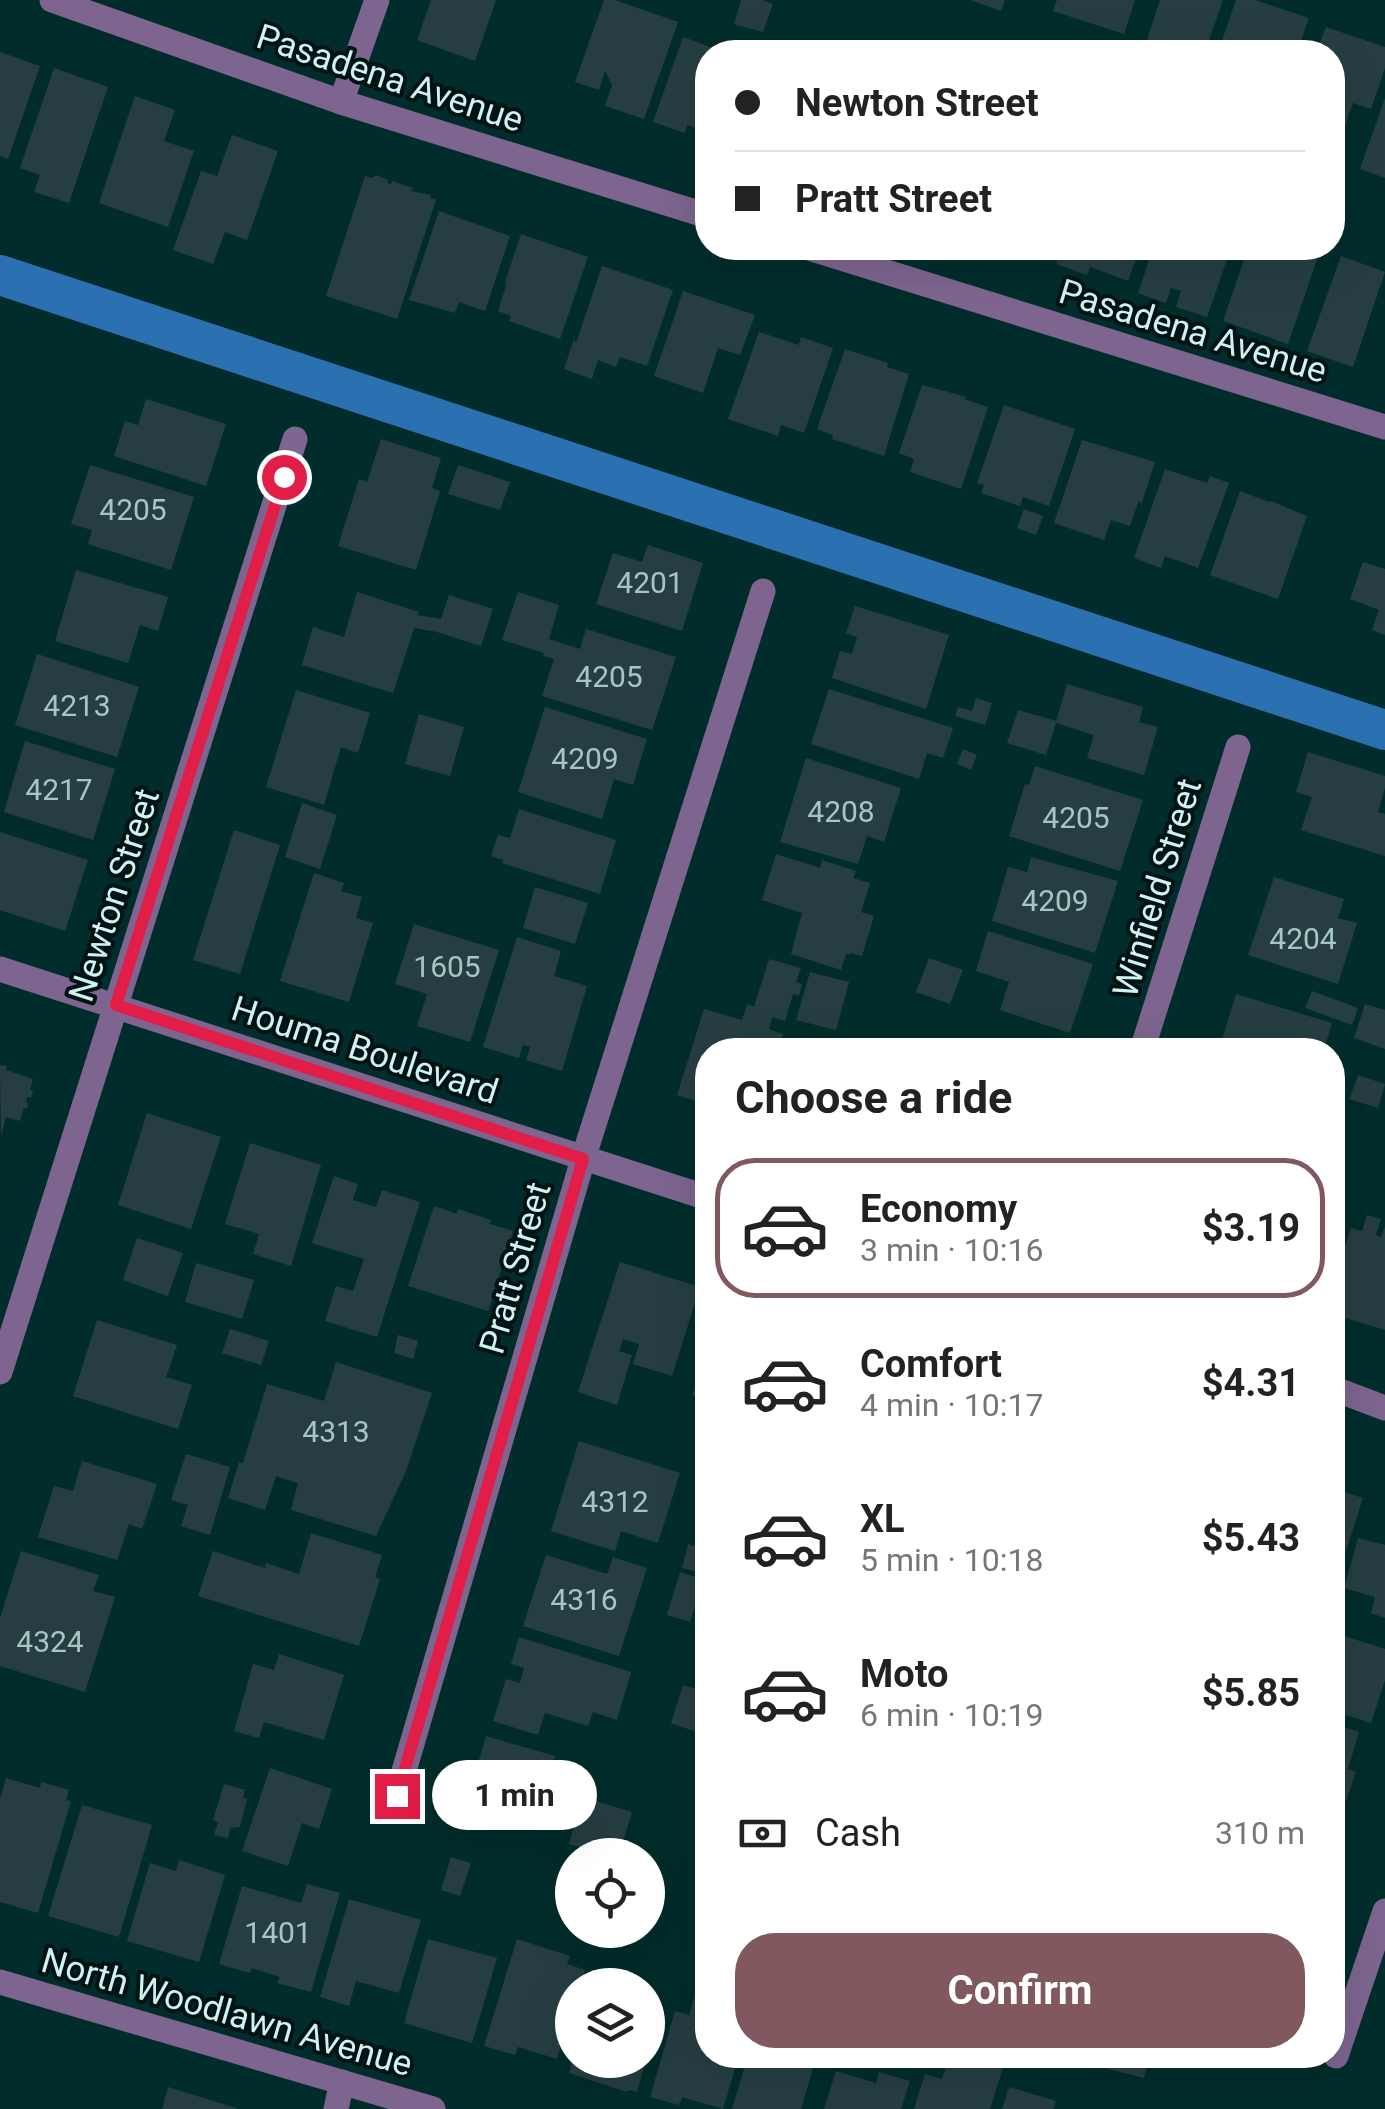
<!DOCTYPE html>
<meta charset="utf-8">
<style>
body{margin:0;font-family:Roboto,sans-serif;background:#f6f6f6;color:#222;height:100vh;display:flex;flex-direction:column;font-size:38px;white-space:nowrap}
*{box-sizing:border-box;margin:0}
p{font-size:32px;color:#767676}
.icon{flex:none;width:55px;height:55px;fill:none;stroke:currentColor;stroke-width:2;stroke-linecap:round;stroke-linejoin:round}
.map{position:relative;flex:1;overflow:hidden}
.panel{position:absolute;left:695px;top:1038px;width:650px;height:1030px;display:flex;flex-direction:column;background:#fff;border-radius:40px;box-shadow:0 10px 40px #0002}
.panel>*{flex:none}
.banner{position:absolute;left:695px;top:40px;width:650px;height:220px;border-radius:40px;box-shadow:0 10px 40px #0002;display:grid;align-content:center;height:220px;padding:0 40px;background:#fff}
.buttons{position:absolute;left:555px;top:1838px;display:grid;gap:20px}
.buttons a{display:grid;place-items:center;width:110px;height:110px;border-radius:50%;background:#fff;box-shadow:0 10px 40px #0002;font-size:50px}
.end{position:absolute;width:45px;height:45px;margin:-22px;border:12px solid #e11d48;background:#fff;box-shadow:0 0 0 5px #fff}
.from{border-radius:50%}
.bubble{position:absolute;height:70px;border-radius:35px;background:#fff;box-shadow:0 10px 40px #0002;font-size:32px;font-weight:700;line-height:70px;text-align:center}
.banner b{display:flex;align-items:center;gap:35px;height:95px;font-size:38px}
.banner b+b{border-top:2px solid #e0e0e0}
.banner i{width:25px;height:25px;background:#222}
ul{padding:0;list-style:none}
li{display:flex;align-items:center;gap:30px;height:140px;margin:0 20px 15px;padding:0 20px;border:5px solid transparent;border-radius:40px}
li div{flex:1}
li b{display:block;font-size:38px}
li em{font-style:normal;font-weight:700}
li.active{border-color:#80585e}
li>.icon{width:90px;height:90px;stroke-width:1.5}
h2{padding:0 40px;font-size:45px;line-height:120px}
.pay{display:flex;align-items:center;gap:25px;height:110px;padding:0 40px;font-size:38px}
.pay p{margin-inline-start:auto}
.cta{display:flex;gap:20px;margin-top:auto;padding:20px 40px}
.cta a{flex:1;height:115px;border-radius:40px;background:#80585e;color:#fff;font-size:40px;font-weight:700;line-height:115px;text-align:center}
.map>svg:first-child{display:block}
</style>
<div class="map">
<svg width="1385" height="2109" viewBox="0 0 1385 2109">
<rect width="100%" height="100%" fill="#002d2b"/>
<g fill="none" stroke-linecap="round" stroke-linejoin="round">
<!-- canal -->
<polyline stroke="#2b71b2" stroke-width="40" points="0,275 1385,730"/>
</g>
<!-- building -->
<g fill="#263e42">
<polygon points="431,0 496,0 475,61 417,40"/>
<polygon points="604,0 615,0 678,22 644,119 605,106 612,85 605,71 599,90 575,82"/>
<polygon points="741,0 762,0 773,4 763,32 734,24"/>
<polygon points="970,0 1005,0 1001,11"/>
<polygon points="1057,0 1135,0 1124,34 1053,11"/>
<polygon points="1160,0 1223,0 1205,52 1143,52"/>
<polygon points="1236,0 1255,0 1309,18 1297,52 1218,52"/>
<polygon points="1326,27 1385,47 1385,68 1371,109 1353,103 1339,143 1332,141 1332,52 1316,52"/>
<polygon points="683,37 724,52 708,52 708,132 687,125 685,133 653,122"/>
<polygon points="730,41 763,52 726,52"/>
<polygon points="0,52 40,66 8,159 0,156"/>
<polygon points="54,68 108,87 69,203 34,192 40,175 20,168"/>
<polygon points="135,96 175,110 164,141 194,151 168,227 99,203"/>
<polygon points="1385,98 1385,178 1360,169"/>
<polygon points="232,135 278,151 247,240 225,232 213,264 173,250 201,171 217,176"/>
<polygon points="376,175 388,180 387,183 391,184 392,181 413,188 411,191 431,195 430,198 436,200 397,319 326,296 365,176 372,178"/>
<polygon points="439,211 510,236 485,311 459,302 455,313 409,300"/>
<polygon points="521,234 588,257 560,339 509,321 511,316 498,311 506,286 505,282"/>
<polygon points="1014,248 1049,248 1045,259"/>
<polygon points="1062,248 1140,248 1128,281 1090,267 1087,275 1056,264"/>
<polygon points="1153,248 1231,248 1207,317 1176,307 1181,291 1171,288 1166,303 1138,293"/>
<polygon points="1248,248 1321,248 1288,344 1223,321"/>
<polygon points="1341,256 1385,272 1353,367 1307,351"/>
<polygon points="602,266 673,290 647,366 620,357 616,367 598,360 592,379 564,369 574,339 576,343"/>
<polygon points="683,291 755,315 740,355 718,348 703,393 654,376"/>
<polygon points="759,332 799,345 801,337 833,348 804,433 781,425 778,436 728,419"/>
<polygon points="845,349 888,363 887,367 909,374 884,456 832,439 833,435 817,429"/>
<polygon points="922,385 967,397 964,399 988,407 961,489 910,472 914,459 899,453"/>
<polygon points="146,399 226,424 206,486 114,456 125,421 138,425"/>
<polygon points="1004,405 1075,429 1049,506 1023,497 1020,506 981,493 984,485 977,483"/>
<polygon points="381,439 441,458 432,488 440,491 416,570 338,546 359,479 367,482"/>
<polygon points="1082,440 1155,462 1141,505 1139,500 1130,526 1111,520 1104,540 1054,523"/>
<polygon points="90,465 194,497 171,570 88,544 92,530 71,524"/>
<polygon points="458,465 510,482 500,510 448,494"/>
<polygon points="1165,469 1207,483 1210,476 1229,483 1198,568 1165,556 1161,568 1134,558"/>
<polygon points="1240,491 1269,502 1271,501 1307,516 1278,599 1210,575"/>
<polygon points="1024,509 1043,516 1036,535 1017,528"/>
<polygon points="648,545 703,563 682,631 596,604 613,553 642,562"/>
<polygon points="1363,562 1385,569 1385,635 1372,630 1379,610 1350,599"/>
<polygon points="76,570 168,597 158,631 140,625 128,663 55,641"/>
<polygon points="357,592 419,612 417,615 441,619 449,595 493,609 481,646 437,632 414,628 393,693 302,665 313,627 344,637"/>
<polygon points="518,592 559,605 549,639 580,649 586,629 676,657 652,730 542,696 554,659 543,656 544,653 502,640"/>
<polygon points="855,606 949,635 926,709 832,678 840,651 852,654 857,637 846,633"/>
<polygon points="37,654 139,687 117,757 15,725"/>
<polygon points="1067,684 1143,707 1139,722 1158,727 1144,775 1087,758 1094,735 1056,723 1046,755 1007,743 1018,710 1056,721"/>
<polygon points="829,689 953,728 943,758 927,753 919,779 811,744"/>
<polygon points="296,690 370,713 358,753 341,747 324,805 266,787"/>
<polygon points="976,698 992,703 985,725 955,716 958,707 972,711"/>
<polygon points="545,707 647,739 633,785 614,779 602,819 518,792"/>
<polygon points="419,714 464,727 450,776 405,764"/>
<polygon points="25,741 115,769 93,840 4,812"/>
<polygon points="963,749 977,755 971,770 957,764"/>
<polygon points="1308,752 1385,776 1385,788 1378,812 1385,814 1385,856 1301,830 1312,797 1296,792"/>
<polygon points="806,758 901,788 884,842 867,836 858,864 780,842"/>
<polygon points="1035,766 1143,800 1120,871 1009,836 1025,784 1029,785"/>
<polygon points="302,803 337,815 320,869 285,857"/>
<polygon points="519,809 616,840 600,894 502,863 503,860 491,856 498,835 510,838"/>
<polygon points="234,830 280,845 240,974 193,960"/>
<polygon points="0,832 88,860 65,931 0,910"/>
<polygon points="776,854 820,868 822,860 856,871 853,878 870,883 861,912 874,916 862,956 850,953 849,955 846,954 841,970 791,954 802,913 762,900"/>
<polygon points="1031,857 1118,881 1095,953 992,921 1008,867 1027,872"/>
<polygon points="314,873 344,883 341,891 362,897 356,918 373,923 349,1002 280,981"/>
<polygon points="1274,877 1344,899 1338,918 1357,923 1338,984 1248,955"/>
<polygon points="535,887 588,903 575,944 523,928"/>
<polygon points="414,924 499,950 470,1042 417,1026 427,994 395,984"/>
<polygon points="988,931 1093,964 1070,1033 1000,1010 1009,982 976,971"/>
<polygon points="517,937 561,951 554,976 587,986 562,1071 526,1060 530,1047 523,1045 519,1058 483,1047"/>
<polygon points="929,958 963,970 950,1004 916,992"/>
<polygon points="769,959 801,968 796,982 802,984 799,996 793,994 785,1021 772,1017 769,1029 783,1034 778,1050 708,1050 708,1105 677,1095 704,1009 742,1020 747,1004 754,1007"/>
<polygon points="810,972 849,982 836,1030 796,1020"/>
<polygon points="1312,991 1358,1008 1352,1025 1305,1008"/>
<polygon points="1236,994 1332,1023 1324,1050 1219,1050"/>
<polygon points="1365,1004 1385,1010 1385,1049 1354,1038"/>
<polygon points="898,1039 931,1049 931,1050 894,1050"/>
<polygon points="0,1065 7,1066 6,1070 33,1079 30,1090 33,1091 31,1098 27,1097 26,1102 28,1103 27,1109 24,1108 20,1121 6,1117 1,1135"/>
<polygon points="1358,1075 1385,1084 1378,1108 1349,1099"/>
<polygon points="147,1113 221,1137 191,1229 118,1205"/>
<polygon points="250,1143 321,1165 291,1266 253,1254 259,1234 225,1224"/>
<polygon points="334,1176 358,1184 353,1200 376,1207 382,1190 420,1202 377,1337 325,1321 336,1286 353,1291 364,1259 312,1243"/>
<polygon points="434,1206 457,1214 458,1209 491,1220 490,1224 513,1231 488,1311 408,1286"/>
<polygon points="1367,1215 1381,1219 1376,1235 1381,1237 1385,1227 1385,1330 1332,1314 1332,1286 1351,1228 1362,1231"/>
<polygon points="137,1238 183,1253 168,1296 123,1280"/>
<polygon points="620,1262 700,1287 672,1376 633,1364 639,1344 623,1339 619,1351 632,1355 617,1405 578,1392"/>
<polygon points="196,1263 254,1280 242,1319 185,1302"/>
<polygon points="97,1320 177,1345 166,1377 192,1385 178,1429 73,1396"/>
<polygon points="230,1329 269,1341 261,1365 222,1353"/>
<polygon points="398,1335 418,1341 413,1359 394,1353"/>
<polygon points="708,1351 708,1400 692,1395"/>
<polygon points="336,1362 432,1393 406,1471 376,1536 291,1510 298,1483 276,1476 265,1510 228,1498 239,1462 243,1463 267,1384 324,1401"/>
<polygon points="579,1441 680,1473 658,1543 621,1531 615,1551 551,1531"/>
<polygon points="186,1454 230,1467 210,1535 181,1526 188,1505 171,1500"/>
<polygon points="82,1461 157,1484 142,1529 129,1524 117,1560 38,1537 54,1486 73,1491"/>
<polygon points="1332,1488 1363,1498 1336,1583 1332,1582"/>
<polygon points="311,1533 382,1555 375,1577 380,1579 359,1646 198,1596 213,1551 265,1568 266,1563 299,1574"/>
<polygon points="1358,1538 1385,1545 1385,1618 1371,1613 1375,1597 1344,1588"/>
<polygon points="688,1544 708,1550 708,1575 682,1568"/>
<polygon points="21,1551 99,1575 93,1591 115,1597 85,1692 0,1666 0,1618"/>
<polygon points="546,1555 607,1574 613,1557 647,1568 619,1656 523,1626"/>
<polygon points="680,1572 704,1580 690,1622 667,1615"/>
<polygon points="1332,1632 1385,1649 1385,1680 1371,1723 1332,1711"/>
<polygon points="519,1637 631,1672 617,1720 593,1712 588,1726 545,1713 538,1735 493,1721 506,1679 520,1683 524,1668 511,1664"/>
<polygon points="279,1654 344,1675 324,1740 264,1722 259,1738 234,1731 253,1664 274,1670"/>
<polygon points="683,1685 708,1693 708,1725 705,1725 702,1734 671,1723"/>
<polygon points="1332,1723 1359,1732 1348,1769 1356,1772 1346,1801 1332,1797"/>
<polygon points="486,1736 555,1756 534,1825 466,1804"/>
<polygon points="270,1768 332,1789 319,1829 302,1823 288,1866 242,1851"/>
<polygon points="6,1778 40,1788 41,1782 69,1790 66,1800 71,1801 38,1913 0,1902 0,1799"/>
<polygon points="224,1784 245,1790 243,1798 247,1799 240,1827 230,1828 228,1838 214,1835 218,1822 213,1820"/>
<polygon points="582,1797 632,1812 619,1855 607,1855 569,1844"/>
<polygon points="82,1805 152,1825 119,1937 48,1916"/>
<polygon points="1332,1811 1343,1815 1333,1844 1332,1844"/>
<polygon points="451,1857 471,1863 460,1896 441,1890"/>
<polygon points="179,1860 225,1875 199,1962 127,1941 150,1863 176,1871"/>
<polygon points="307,1884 340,1893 311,1992 277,1983 280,1977 252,1968 250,1973 219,1964 242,1886 301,1903"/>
<polygon points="349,1899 421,1920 399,1993 356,1981 349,2006 320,1997"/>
<polygon points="428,1939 497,1958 472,2043 404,2023"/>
<polygon points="517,1939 570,1956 567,1964 585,1970 580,1985 572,1985 572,2010 557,2059 518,2047 515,2055 484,2046"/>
<polygon points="695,1995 708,1998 708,2055 739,2055 723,2109 682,2097 679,2105 650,2097 675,2011 689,2015"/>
<polygon points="648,2005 661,2009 649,2051 648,2051"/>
<polygon points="748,2055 817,2055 801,2109 732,2109"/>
<polygon points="970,2055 1007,2055 990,2109 914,2109 925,2074 942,2079 948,2060 967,2066"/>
<polygon points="1103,2055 1150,2055 1144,2078 1100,2067"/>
<polygon points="572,2060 646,2060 637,2092 628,2090 627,2092 569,2073"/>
<polygon points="836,2071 876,2083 879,2072 910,2081 901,2109 824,2109"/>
<polygon points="168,2087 236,2108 236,2109 162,2109"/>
<polygon points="1009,2087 1056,2101 1053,2109 1002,2109"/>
</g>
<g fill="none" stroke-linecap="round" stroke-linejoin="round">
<!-- minor -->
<g stroke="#7d658f" stroke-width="25">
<polyline points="52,0 341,102 708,216"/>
<polyline points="341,102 377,0"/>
<polyline points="809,248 1385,427"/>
<polyline points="0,969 708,1198"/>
<polyline points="1142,1050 1238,747"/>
<polyline points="0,1372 295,439"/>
<polyline points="1332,1388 1385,1408"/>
<polyline points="397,1795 583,1159 763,591"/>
<polyline points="0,1982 433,2109"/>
<polyline points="1336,2056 1385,1911"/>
<polyline points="336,2109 342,2082"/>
</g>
</g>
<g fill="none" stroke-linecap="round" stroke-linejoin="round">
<!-- route -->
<polyline stroke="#e11d48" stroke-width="12" points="284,477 116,1005 583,1159 397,1796"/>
</g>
<g text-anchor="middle" stroke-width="8" stroke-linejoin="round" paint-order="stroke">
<!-- number labels -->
<g font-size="30" fill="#a4c6c4">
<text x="133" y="520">4205</text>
<text x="650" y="593">4201</text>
<text x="609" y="687">4205</text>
<text x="77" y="716">4213</text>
<text x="585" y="769">4209</text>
<text x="59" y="800">4217</text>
<text x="841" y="822">4208</text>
<text x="1076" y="828">4205</text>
<text x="1055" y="911">4209</text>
<text x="1303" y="949">4204</text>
<text x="447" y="977">1605</text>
<text x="336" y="1442">4313</text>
<text x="615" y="1512">4312</text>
<text x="584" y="1610">4316</text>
<text x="50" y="1652">4324</text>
<text x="278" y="1943">1401</text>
</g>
<!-- street labels -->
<g font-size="35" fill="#cef3f0" stroke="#001312">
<text transform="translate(390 78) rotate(18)" y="12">Pasadena Avenue</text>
<text transform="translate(1193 331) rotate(17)" y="12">Pasadena Avenue</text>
<text transform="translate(1157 888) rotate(-73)" y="12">Winfield Street</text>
<text transform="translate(114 895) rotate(-72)" y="12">Newton Street</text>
<text transform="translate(365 1050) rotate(18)" y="12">Houma Boulevard</text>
<text transform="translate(515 1268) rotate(-74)" y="12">Pratt Street</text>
<text transform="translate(227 2012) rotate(16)" y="12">North Woodlawn Avenue</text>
</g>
</g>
</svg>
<div class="buttons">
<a><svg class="icon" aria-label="locate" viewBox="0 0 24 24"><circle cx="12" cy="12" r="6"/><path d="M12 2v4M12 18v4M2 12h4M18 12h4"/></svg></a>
<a><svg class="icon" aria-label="layers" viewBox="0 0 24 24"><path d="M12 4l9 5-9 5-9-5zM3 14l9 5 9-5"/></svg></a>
</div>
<i class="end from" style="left:284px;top:477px"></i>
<i class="end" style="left:397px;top:1796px"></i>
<div class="bubble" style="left:432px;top:1760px;width:165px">1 min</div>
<div class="banner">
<b><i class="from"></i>Newton Street</b>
<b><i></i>Pratt Street</b>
</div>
<section class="panel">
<h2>Choose a ride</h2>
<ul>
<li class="active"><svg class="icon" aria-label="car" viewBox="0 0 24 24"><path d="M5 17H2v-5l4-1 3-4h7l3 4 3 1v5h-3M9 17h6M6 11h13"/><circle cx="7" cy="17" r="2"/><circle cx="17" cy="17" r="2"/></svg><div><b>Economy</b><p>3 min · 10:16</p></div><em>$3.19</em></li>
<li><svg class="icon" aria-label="car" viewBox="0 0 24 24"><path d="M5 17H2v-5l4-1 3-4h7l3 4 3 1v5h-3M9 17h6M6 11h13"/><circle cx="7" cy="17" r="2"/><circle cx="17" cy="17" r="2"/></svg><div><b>Comfort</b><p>4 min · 10:17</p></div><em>$4.31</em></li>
<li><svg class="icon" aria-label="car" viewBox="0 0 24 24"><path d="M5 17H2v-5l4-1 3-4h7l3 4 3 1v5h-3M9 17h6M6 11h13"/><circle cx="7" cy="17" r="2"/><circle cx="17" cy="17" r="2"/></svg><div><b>XL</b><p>5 min · 10:18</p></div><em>$5.43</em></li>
<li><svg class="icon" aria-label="car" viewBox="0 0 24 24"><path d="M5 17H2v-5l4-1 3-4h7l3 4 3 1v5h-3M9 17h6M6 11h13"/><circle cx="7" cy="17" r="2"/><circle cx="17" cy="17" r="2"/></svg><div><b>Moto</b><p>6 min · 10:19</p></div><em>$5.85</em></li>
</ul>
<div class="pay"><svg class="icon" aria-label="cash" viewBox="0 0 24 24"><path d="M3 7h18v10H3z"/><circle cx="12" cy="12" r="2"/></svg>Cash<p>310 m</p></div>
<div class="cta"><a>Confirm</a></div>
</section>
</div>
